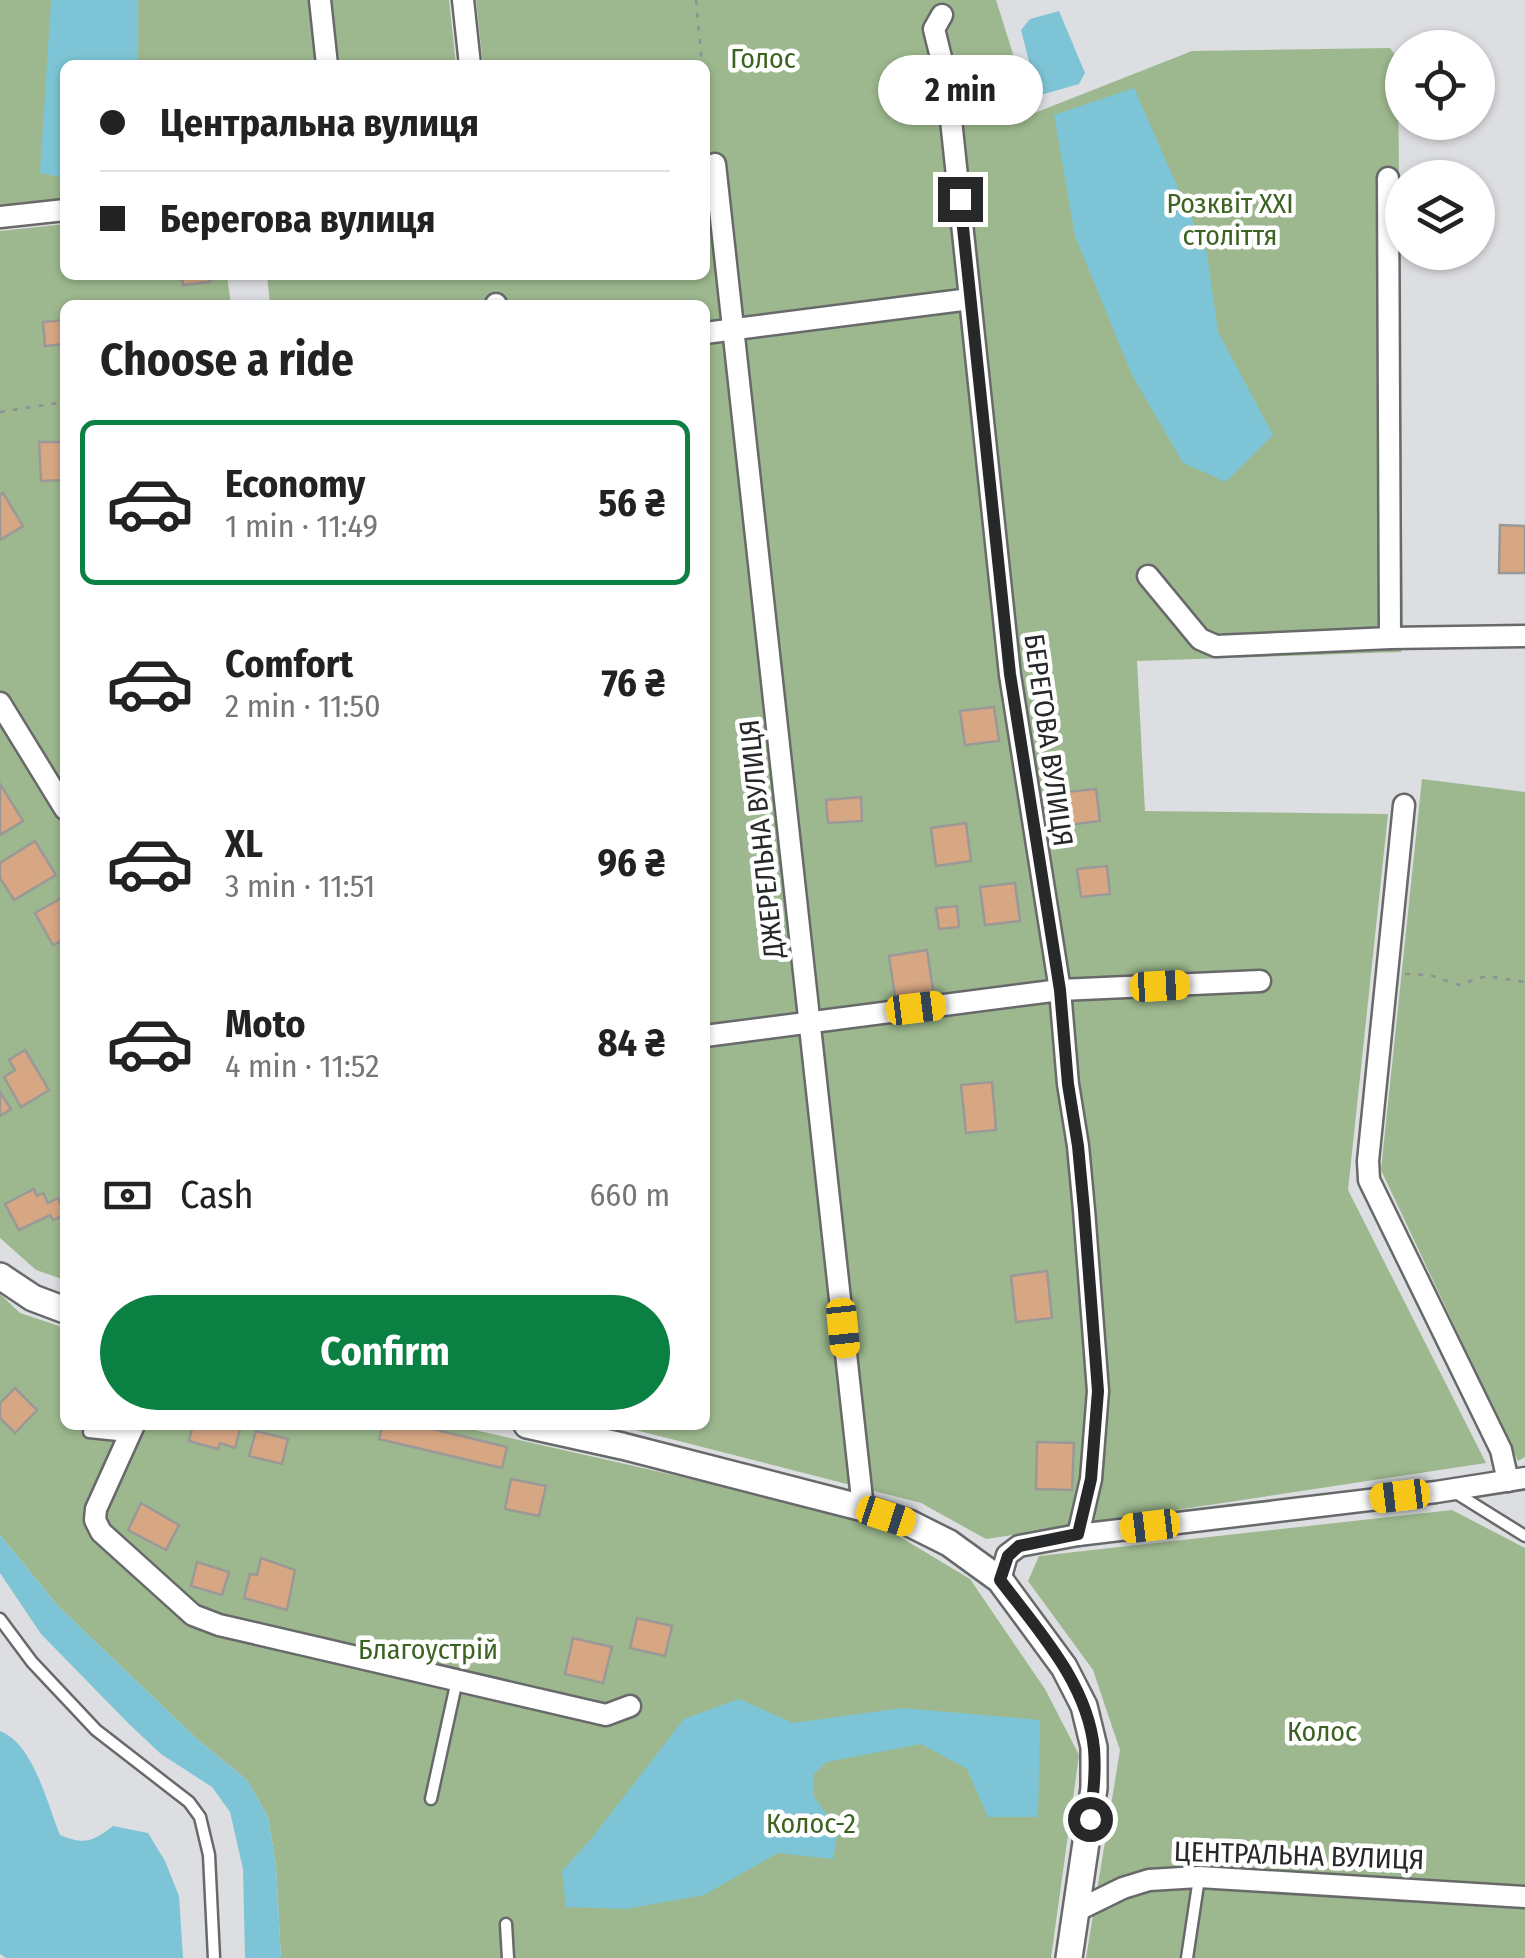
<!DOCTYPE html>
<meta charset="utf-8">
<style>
body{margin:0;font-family:"Fira Sans Condensed",sans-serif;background:#f6f6f6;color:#222;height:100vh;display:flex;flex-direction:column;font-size:38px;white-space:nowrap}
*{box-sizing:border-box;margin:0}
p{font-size:32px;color:#767676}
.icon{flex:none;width:55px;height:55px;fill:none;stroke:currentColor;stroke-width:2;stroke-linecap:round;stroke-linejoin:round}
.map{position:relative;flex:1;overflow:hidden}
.drawer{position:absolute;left:60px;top:300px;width:650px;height:1130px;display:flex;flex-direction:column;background:#fff;border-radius:15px;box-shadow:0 2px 8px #0004}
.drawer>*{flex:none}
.hud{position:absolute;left:60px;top:60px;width:650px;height:220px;border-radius:15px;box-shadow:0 2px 8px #0004;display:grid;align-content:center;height:220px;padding:0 40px;background:#fff}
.controls{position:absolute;left:1385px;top:30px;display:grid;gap:20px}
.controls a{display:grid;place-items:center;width:110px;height:110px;border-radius:50%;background:#fff;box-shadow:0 2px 8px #0004;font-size:50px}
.end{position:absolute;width:45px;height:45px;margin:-22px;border:12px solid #272829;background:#fff;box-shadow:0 0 0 5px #fff}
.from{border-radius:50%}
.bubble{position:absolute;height:70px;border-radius:35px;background:#fff;box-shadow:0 2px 8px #0004;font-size:32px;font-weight:700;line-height:70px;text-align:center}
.car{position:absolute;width:30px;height:60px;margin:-30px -15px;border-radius:12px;box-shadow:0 0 8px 2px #0007;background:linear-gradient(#f5c518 24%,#345 0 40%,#f5c518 0 76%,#345 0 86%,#f5c518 0)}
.hud b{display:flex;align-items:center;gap:35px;height:95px;font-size:38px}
.hud b+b{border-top:2px solid #e0e0e0}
.hud i{width:25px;height:25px;background:#222}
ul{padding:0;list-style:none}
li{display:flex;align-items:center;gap:30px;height:165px;margin:0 20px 15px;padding:0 20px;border:5px solid transparent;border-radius:15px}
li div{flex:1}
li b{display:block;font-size:38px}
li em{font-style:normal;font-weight:700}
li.current{border-color:#0b8043}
li>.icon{width:90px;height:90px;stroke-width:1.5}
h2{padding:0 40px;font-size:45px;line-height:120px}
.pay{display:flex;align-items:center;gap:25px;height:110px;padding:0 40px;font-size:38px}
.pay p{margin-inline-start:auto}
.action{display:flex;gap:20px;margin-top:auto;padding:20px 40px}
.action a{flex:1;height:115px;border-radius:60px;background:#0b8043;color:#fff;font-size:40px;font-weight:700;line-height:115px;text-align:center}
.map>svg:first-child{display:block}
</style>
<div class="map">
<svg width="1525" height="1958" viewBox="0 0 1525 1958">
<rect width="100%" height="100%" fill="#dddee1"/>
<!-- green -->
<g fill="#9db88e">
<polygon points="0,0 449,0 456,65 65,65 65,205 0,211"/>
<polygon points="476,0 996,0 1032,114 1192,51 1390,48 1398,59 1403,638 1401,652 1137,661 1145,811 1388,814 1348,1190 1486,1463 986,1539 921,1503 616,1425 705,1425 705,305 270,305 267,275 705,275 705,65 483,65"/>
<polygon points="65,224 65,275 227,275 231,305 65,305 65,1280 36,1270 0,1238 0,231"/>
<polygon points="1422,779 1525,792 1525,1457 1518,1461 1381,1170"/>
<polygon points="0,1294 20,1313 65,1328 65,1425 453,1425 872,1520 970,1579 1045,1689 1079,1755 1051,1958 281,1958 276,1865 268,1817 247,1780 198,1740 58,1606 0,1535"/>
<polygon points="1452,1510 1525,1548 1525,1958 1086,1958 1120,1750 1093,1670 1028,1581 1039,1556"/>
</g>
<!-- water -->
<g fill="#7dc5d6">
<polygon points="51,0 138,0 138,65 65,65 65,178 40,173"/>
<polygon points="1059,11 1085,73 1079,84 1044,94 1037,93 1021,30 1030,19"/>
<polygon points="1134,88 1207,254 1218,332 1273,435 1226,482 1183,463 1132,375 1075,236 1054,115"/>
<polygon points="0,1535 58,1606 198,1740 247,1780 268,1817 276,1865 281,1958 245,1958 243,1869 230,1812 212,1787 161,1754 129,1724 41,1634 0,1573"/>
<polygon points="739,1699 793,1723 902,1708 1040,1720 1038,1817 988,1817 967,1769 921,1744 827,1762 814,1774 814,1797 838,1830 833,1859 778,1853 704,1895 626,1909 566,1907 562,1871 591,1839 684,1719"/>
<path d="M0 1731C34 1744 47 1804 60 1835 85 1845 92 1842 113 1826L148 1833 165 1861 179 1896 183 1958H6L0 1954Z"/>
</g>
<!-- building -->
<g fill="#d7a683" stroke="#9b9997" stroke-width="2.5">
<polygon points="182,275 209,275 210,282 183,285"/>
<polygon points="65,320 65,344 45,346 43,322"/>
<polygon points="39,442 65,442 65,480 41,481"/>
<polygon points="3,493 23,526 0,540 0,495"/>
<polygon points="1500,525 1525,526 1525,573 1499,573"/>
<polygon points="994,707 999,741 965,745 960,711"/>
<polygon points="0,784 23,821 0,835"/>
<polygon points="1096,789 1100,821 1059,826 1055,793"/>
<polygon points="861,797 862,821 828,823 826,800"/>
<polygon points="966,823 971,861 936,866 931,828"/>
<polygon points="35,841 56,875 14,900 0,878 0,863"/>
<polygon points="1107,866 1110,894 1081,897 1077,869"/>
<polygon points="1015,883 1020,921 985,925 980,887"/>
<polygon points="65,896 65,939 53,945 35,913"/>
<polygon points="957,906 959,927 939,929 936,908"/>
<polygon points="927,950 934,997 896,1003 889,956"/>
<polygon points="25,1050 49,1090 21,1107 4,1077 15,1070 9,1060"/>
<polygon points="992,1082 996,1130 966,1133 961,1085"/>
<polygon points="0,1092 11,1109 0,1116"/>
<polygon points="34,1189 37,1196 43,1193 48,1203 58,1198 65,1214 53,1220 50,1215 19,1230 5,1204"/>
<polygon points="1047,1271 1052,1318 1016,1322 1011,1276"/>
<polygon points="15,1388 37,1410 15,1433 0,1418 0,1403"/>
<polygon points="193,1425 238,1425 241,1426 235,1448 220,1443 218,1449 189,1441"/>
<polygon points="383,1425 416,1425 507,1447 502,1468 379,1439"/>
<polygon points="256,1431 288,1439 282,1464 249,1456"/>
<polygon points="1037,1442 1074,1443 1072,1490 1036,1489"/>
<polygon points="511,1479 546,1486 539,1516 505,1509"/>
<polygon points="141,1503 179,1525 166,1550 128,1530"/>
<polygon points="261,1558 295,1570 287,1610 244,1598 250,1574 257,1575"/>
<polygon points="197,1562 229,1572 222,1595 191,1586"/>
<polygon points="637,1618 672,1626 665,1656 630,1648"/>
<polygon points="573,1638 612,1647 603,1683 565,1674"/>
</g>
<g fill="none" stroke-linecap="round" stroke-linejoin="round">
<defs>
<g id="service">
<polyline points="89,1432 128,1436"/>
<polyline points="1456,1493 1525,1536"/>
<polyline points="0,1619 32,1662 96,1730 189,1802 200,1817 209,1855 214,1958"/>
<polyline points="431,1799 457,1680"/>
<polyline points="506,1924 508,1958"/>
<polyline points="1187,1958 1199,1878"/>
</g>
<g id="minor">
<polyline points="320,0 327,65"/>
<polyline points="463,0 470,65"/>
<polyline points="942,15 934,29 947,82 1010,675 1060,990 1068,1084 1078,1146 1084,1210 1098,1391 1091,1479 1078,1535"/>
<polyline points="715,164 863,1508"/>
<polyline points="0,217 65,210"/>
<polyline points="496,304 496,305"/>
<polyline points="705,333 970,299"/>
<polyline points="1148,576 1200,639 1216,646 1390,638 1388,178"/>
<polyline points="1390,638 1525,636"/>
<polyline points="0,703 65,809"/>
<polyline points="1404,805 1368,1161 1369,1180 1501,1450 1508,1481"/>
<polyline points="705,1036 1060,990 1260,981"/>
<polyline points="134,1425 96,1509 95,1520 101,1532 193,1615 219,1625 606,1715 630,1706"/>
<polyline points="1000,1580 1007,1555 1019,1546 1078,1535 1436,1492 1525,1478"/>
<polyline points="1076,1911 1123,1888 1149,1880 1199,1877 1525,1897"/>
</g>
<g id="tertiary">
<polyline points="0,1276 33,1298 65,1310"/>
<polyline points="527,1425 622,1446 863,1508 909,1523 949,1543 1000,1580 1064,1667 1084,1706 1094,1747 1094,1788 1069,1958"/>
</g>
</defs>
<!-- service casing -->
<use href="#service" stroke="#68696b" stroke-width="15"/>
<!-- minor casing -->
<use href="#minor" stroke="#68696b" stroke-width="25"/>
<!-- tertiary casing -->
<use href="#tertiary" stroke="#68696b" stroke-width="30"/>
<!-- path -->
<g stroke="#909194" stroke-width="2.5" stroke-dasharray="5 8" stroke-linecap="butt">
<polyline points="696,0 702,65"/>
<polyline points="0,412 65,402"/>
<polyline points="1405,974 1430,975 1459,985 1486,976 1525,982"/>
</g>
<!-- service -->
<use href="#service" stroke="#fff" stroke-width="10"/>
<!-- minor -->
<use href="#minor" stroke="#fff" stroke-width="20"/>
<!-- tertiary -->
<use href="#tertiary" stroke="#fff" stroke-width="25"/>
</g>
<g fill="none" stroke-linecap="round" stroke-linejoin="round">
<!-- route -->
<path stroke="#272829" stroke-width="12" d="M960 199 1010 674 1060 990 1068 1084 1078 1146 1084 1210 1098 1391 1091 1479 1078 1534 1019 1546 1008 1556 1000 1580C1038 1630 1088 1684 1094 1749 1096 1772 1093 1796 1090 1819"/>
</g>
<g text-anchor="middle" stroke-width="9" stroke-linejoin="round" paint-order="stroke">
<!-- park labels -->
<g font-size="28" fill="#3c6321" stroke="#fff">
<text x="763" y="68">Голос</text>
<text x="1230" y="213">Розквіт XXI<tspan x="1230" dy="32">століття</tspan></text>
<text x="428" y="1659">Благоустрій</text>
<text x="1322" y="1741">Колос</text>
<text x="811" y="1833">Колос-2</text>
</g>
<!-- street labels -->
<g font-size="28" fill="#272829" stroke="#fff">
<text transform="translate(1049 740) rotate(82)" y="10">БЕРЕГОВА ВУЛИЦЯ</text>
<text transform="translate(761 839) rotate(-96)" y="10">ДЖЕРЕЛЬНА ВУЛИЦЯ</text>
<text transform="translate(1299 1855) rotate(2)" y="10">ЦЕНТРАЛЬНА ВУЛИЦЯ</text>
</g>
</g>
</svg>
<div class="controls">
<a><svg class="icon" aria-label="locate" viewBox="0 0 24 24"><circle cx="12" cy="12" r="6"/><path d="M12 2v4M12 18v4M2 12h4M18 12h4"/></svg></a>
<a><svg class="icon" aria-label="layers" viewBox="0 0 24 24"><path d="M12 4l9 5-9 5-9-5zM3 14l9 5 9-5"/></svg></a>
</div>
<i class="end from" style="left:1090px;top:1819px"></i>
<i class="end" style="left:960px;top:199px"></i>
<div class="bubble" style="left:878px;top:55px;width:165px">2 min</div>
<i class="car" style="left:1160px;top:986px;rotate:87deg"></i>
<i class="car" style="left:916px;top:1008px;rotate:83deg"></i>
<i class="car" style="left:843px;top:1328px;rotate:174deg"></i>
<i class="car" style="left:1400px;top:1496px;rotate:263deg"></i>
<i class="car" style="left:886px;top:1516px;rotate:108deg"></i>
<i class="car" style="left:1150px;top:1526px;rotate:263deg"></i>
<div class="hud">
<b><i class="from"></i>Центральна вулиця</b>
<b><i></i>Берегова вулиця</b>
</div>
<section class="drawer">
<h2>Choose a ride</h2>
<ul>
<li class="current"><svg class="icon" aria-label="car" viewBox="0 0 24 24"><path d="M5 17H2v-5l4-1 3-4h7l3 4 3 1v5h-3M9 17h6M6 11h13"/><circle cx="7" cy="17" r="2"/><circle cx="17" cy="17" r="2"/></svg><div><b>Economy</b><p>1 min · 11:49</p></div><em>56 ₴</em></li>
<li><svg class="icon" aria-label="car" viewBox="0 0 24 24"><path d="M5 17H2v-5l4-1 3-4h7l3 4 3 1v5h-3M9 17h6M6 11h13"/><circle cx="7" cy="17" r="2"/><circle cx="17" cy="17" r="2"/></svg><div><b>Comfort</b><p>2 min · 11:50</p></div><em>76 ₴</em></li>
<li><svg class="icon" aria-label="car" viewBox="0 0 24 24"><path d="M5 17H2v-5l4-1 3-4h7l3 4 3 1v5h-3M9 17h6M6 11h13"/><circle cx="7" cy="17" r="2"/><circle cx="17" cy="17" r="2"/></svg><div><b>XL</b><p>3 min · 11:51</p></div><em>96 ₴</em></li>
<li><svg class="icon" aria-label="car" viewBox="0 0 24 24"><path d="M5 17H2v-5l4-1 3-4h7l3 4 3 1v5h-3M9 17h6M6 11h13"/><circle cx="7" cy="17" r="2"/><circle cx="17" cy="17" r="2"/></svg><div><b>Moto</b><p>4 min · 11:52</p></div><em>84 ₴</em></li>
</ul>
<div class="pay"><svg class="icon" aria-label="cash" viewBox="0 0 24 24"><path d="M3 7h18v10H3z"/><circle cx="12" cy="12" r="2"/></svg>Cash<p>660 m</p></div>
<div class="action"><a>Confirm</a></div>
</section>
</div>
